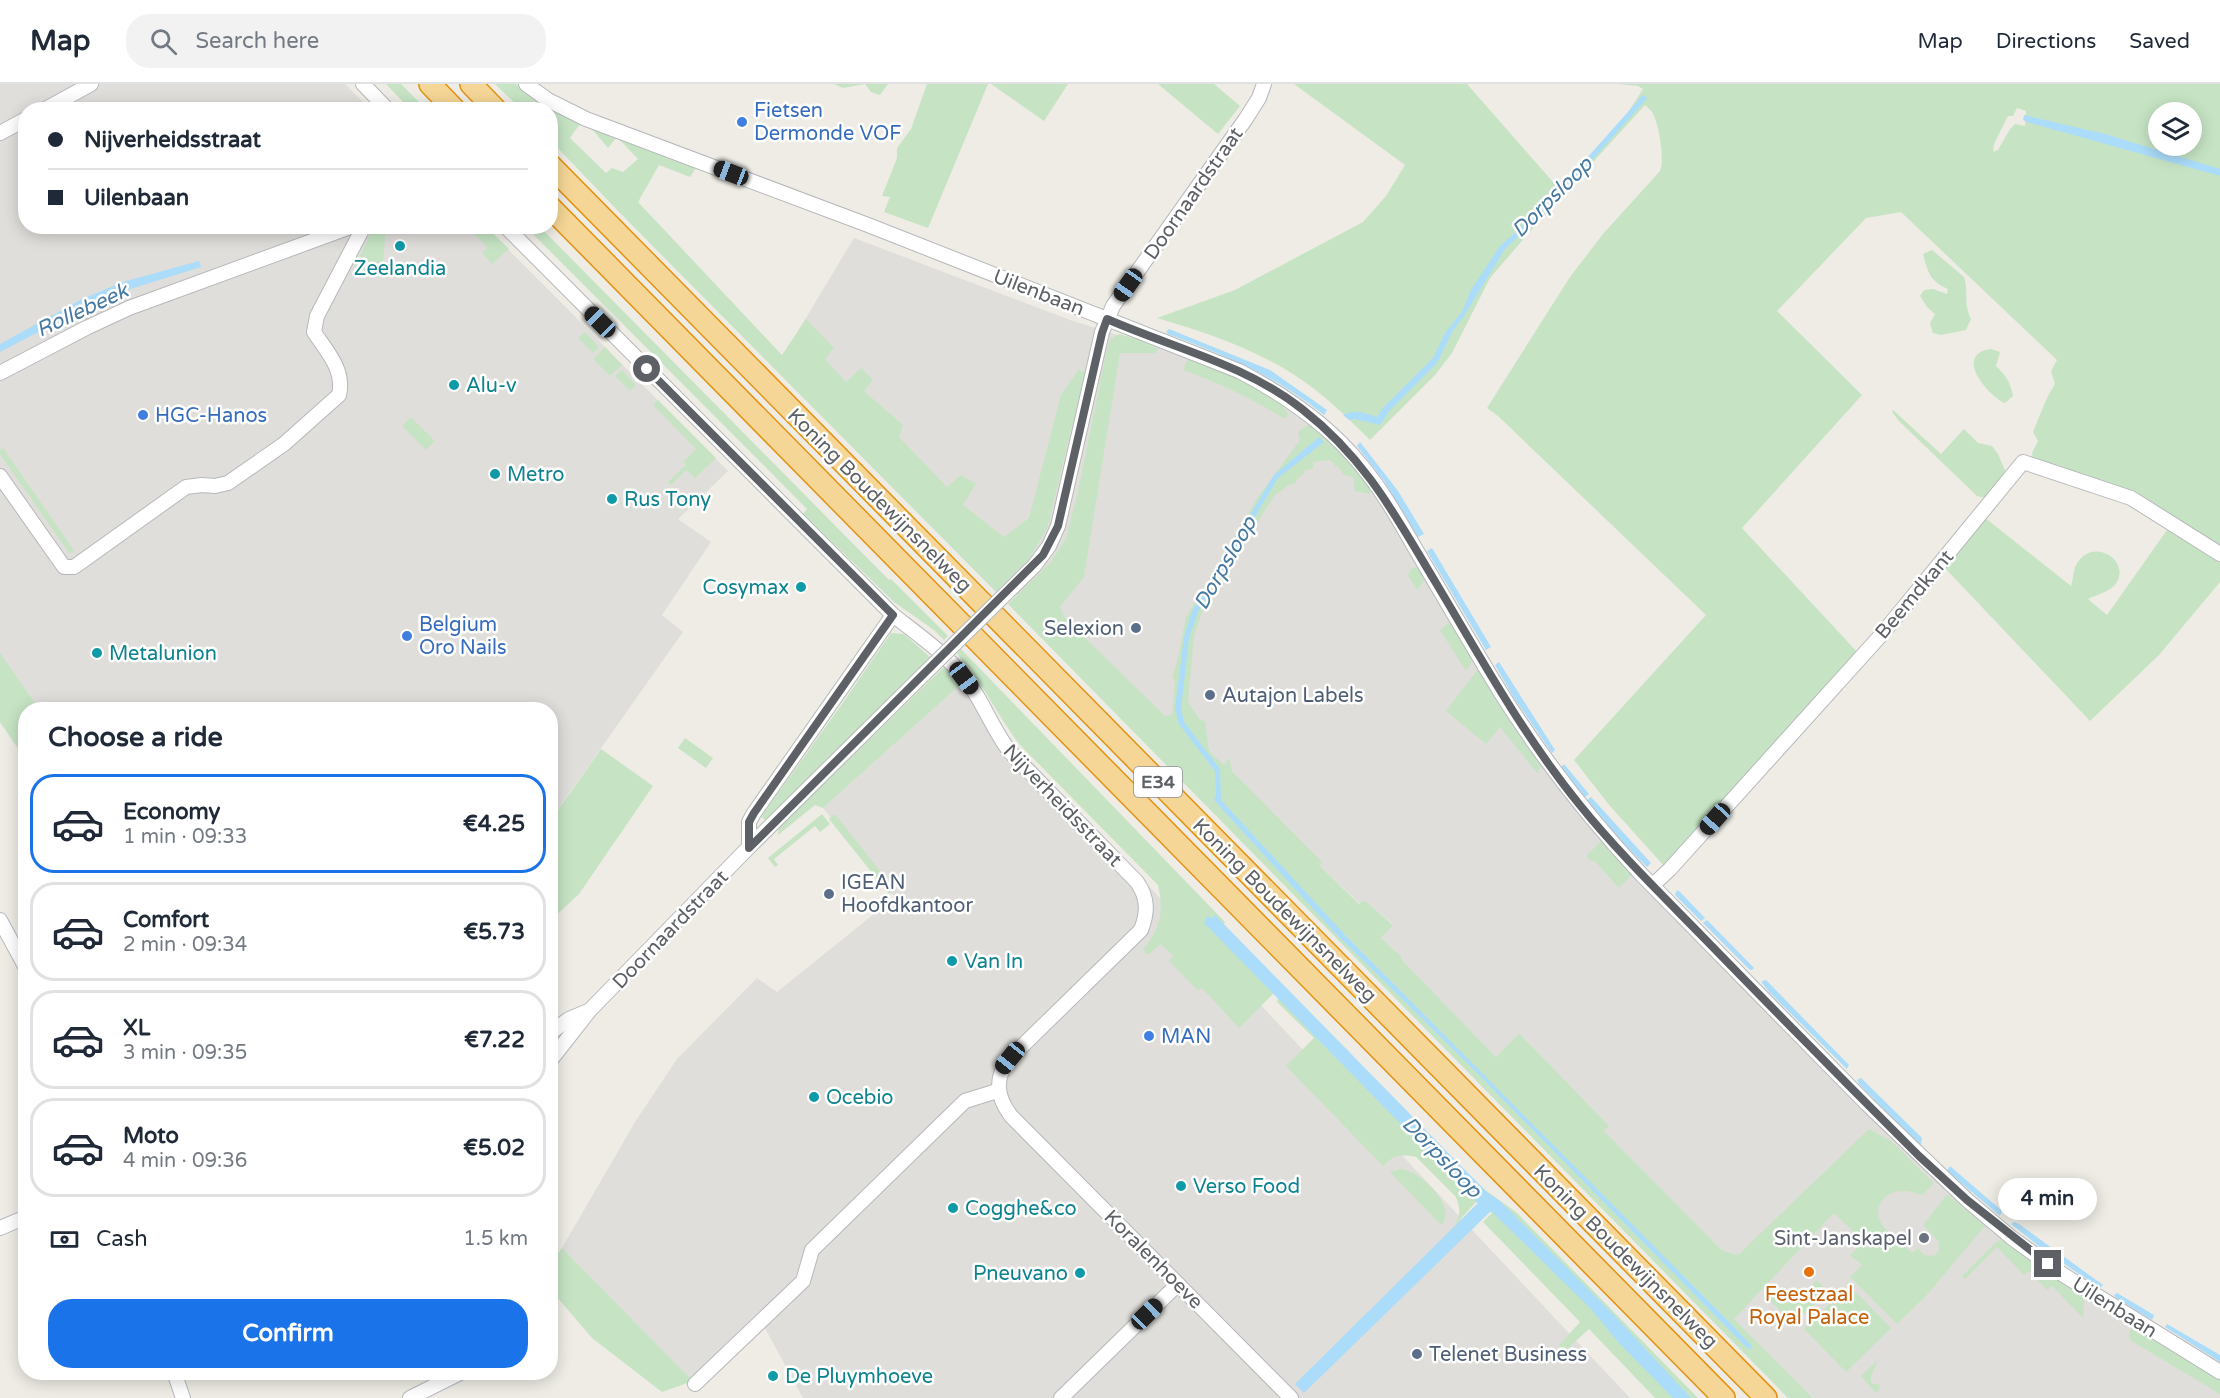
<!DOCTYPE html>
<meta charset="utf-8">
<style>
body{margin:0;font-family:"Varela Round",sans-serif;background:#f2f2f3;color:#1f2937;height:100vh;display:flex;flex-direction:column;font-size:22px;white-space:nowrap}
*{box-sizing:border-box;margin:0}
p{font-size:20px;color:#747a83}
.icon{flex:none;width:33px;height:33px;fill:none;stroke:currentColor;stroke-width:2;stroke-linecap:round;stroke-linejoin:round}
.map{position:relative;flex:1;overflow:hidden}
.panel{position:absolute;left:18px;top:618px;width:540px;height:678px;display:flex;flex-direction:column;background:#fff;border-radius:24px;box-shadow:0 3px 15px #0003}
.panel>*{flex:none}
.guide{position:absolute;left:18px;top:18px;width:540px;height:132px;border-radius:24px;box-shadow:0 3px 15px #0003;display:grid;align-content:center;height:132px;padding:0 30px;background:#fff}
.controls{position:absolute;left:2148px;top:18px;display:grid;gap:12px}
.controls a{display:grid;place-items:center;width:54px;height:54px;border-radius:50%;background:#fff;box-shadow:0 3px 15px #0003;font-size:30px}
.end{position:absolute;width:27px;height:27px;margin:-14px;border:8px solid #5d6165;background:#fff;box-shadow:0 0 0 3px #fff}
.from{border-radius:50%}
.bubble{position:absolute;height:42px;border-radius:21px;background:#fff;box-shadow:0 3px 15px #0003;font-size:20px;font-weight:700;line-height:42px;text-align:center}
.car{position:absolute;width:18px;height:36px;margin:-18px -9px;border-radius:8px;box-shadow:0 0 4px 2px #0007;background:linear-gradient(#222 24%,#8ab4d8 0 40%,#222 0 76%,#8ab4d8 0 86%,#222 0)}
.guide b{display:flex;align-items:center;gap:21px;height:57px;font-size:22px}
.guide b+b{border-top:2px solid #e0e1e3}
.guide i{width:15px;height:15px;background:#1f2937}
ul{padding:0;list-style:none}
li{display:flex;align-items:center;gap:18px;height:99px;margin:0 12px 9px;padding:0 18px;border:3px solid #e0e1e3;border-radius:24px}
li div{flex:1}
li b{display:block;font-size:22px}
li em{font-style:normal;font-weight:700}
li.on{border-color:#1a73e8}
li>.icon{width:54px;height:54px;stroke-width:1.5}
h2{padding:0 30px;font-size:27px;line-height:72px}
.pay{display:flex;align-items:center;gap:15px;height:66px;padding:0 30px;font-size:22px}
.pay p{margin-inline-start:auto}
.action{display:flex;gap:12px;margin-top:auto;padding:12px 30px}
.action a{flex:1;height:69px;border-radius:24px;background:#1a73e8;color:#fff;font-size:24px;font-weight:700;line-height:69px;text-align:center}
header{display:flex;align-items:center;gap:36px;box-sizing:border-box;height:84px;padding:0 30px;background:#fff;border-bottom:2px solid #e0e1e3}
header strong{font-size:28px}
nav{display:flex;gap:33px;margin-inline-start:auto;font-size:21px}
.search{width:420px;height:54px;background:#f2f2f3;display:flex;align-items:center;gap:15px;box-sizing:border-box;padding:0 21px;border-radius:24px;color:#747a83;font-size:22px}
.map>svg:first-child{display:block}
</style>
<header>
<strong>Map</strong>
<div class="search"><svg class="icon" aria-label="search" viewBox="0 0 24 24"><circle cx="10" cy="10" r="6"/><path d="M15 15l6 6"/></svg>Search here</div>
<nav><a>Map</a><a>Directions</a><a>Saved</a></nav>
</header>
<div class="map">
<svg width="2220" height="1314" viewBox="0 0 2220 1314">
<rect width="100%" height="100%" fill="#eeece5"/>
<!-- industrial -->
<g fill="#e0deda">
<polygon points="0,0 345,0 370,25 26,26 26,142 486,143 728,387 678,435 711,458 662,531 683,548 551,735 550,626 26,626 25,675 0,638"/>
<polygon points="854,154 1073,237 1188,273 1234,291 1286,322 1336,361 1371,403 1478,580 1546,687 1597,752 1640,798 2020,1167 2088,1215 2220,1295 2220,1314 1813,1314 1734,1235 1723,1167 1604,1047 1608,1042 1519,949 1496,973 1400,875 1402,873 1381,854 1393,840 1363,816 1360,820 1320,782 1321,778 1232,687 1228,675 1224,682 1209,667 1187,677 1017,511 993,495 783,272"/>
<polygon points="960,601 1630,1314 803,1314 760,1235 693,1297 562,1164 635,1038 677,975 757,894 777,908 895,813 823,724"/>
</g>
<!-- green -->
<g fill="#c6e4c4" fill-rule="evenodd">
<polygon points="386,0 401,0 426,25 410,25"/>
<polygon points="495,0 516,0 541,20 580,40 570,54 606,89 612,84 623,88 638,75 617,53 608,64 591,44 696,84 690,93 659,81 638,118 782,271 806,235 834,264 825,275 846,298 861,284 873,296 864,307 903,341 899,353 947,403 961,391 976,400 963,421 1004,453 1029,434 1061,311 1079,285 1085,289 1047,445 1028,476 996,508 619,128 551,57 550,26 521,25"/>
<polygon points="834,0 888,0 880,11 871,8 865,0 843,4"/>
<polygon points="927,0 988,0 928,144 884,128 890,113 882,112 897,74 897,64 911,45"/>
<polygon points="991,0 1068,0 1044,37"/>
<polygon points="1158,0 1214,0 1240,22 1218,50"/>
<path d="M1294 0H1467L1560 106 1627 30 1643 5 1638 2 1618 0H2220V465L2153 421 2033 375 2032 369 2038 357 2033 348C2040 332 2045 315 2055 300L2051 287 2057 276 1901 128 1866 134 1777 227 1862 311 1742 444 1859 570 1666 784 1610 722 1574 676 1706 531 1498 332 1487 324 1570 193 1603 150 1660 87C1665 76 1659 39 1652 28 1651 26 1646 22 1645 21L1540 136 1490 194 1452 269 1435 291 1370 356C1357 343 1344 330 1330 318 1281 274 1219 252 1157 234L1235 206 1363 138 1386 112 1405 81ZM2017 24 2026 27 2025 42 2015 40 2010 45 1998 66 1993 68 1994 60 2008 32H2013ZM2158 28H2192V62H2158Z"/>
<polygon points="374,143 386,143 382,192 362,191 355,182"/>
<polygon points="468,143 486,143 509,165 492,180 482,169 488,164"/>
<polygon points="526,143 540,143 889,496 891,495 948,552 944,556 934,546 894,518 803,430 807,425"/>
<path d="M1932 166 1964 193C1969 209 1963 219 1971 235L1966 246 1941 251 1933 249 1930 239 1935 230 1927 223 1920 212 1924 206 1933 205 1947 210 1948 205C1930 197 1928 189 1923 170Z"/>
<polygon points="585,248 599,263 593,269 578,254"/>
<path d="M1119 250 1140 256 1158 265 1155 269H1120L1084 493 1060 523 1065 534 1165 632 1172 631 1175 597 1172 593C1180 573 1181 554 1186 533L1258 413 1300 356 1298 348 1307 341C1332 349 1356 385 1371 405L1370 410 1355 407 1353 393 1344 391 1338 382 1335 383 1334 379 1329 376 1313 378V385L1305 386 1304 390 1297 395 1296 399 1289 401 1274 412 1203 525 1194 552 1188 618 1200 636 1205 637 1209 667 1224 681 1229 674 1232 687 1322 778 1320 782 1359 820 1364 816 1393 841 1381 854 1402 873 1401 875 1496 973 1519 949 1609 1042 1604 1047 1723 1167 1738 1171 1869 1045 1891 1057 1934 1099 1923 1111C1908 1106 1889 1103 1880 1120 1878 1124 1877 1129 1879 1134 1883 1147 1902 1159 1912 1169L1918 1164 1924 1171 1934 1172 1939 1167 1938 1157 1923 1141 1947 1110 1985 1142 1926 1212 1897 1240 1850 1193 1862 1181 1850 1171 1864 1158 1834 1129 1734 1235 1813 1314H1788L1008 520 1051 478 1066 455 1077 412 1107 265 1110 256Z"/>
<polygon points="605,263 622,281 610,292 593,275"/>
<path d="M1991 265 2000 268 1996 282C2006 292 2010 297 2013 312L2005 319C1987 311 1953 270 1991 265Z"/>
<path d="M1188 275C1212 283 1278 307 1288 330L1285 335C1252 315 1220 299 1183 286Z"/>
<polygon points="622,286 636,301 630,307 615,292"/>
<polygon points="658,316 716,374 695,394 686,386 671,401 668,398 686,381 683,378 696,365 653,321"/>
<polygon points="1893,326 1941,370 1964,345 1978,359 1992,362 1998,370 2007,391 1985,414 1977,412 1899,337 1892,328"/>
<polygon points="411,333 435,357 426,366 402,342"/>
<polygon points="3,364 75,468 69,469 0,370 0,366"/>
<path d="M1984 433 2071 502C2073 496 2073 489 2075 483 2091 449 2135 478 2114 502 2108 508 2096 511 2088 515L2107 531 2167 446 2220 479V498L2159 571 2090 637 1943 482Z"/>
<polygon points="1419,483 1426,494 1417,506 1408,491 1412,484"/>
<polygon points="1451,537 1474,575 1466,587 1440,546"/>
<polygon points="891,549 904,550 930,573 766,736 761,733 842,620"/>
<path d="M961 565 1225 838 1223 841 1477 1100 1517 1129 1698 1314H1655L1589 1245 1565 1267 1559 1261 1580 1238 1483 1138 1492 1129 1476 1118 1455 1141C1461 1132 1460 1122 1456 1113L1416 1073C1402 1070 1393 1071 1383 1082L1286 982 1314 954 1277 918 1278 914 1274 909 1239 944 1202 904 1198 907 1169 877 1173 872 1161 860 1148 871 1143 865C1161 844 1164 829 1158 801L1019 660C997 630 982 598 957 570Z"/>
<polygon points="0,569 39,625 26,626 25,674 0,638"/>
<polygon points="944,583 960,601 823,724 815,721 778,751 779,743"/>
<polygon points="1478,585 1509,637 1541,683 1537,689 1500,643 1486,660 1446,627"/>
<polygon points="685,654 713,674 706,684 678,664"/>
<polygon points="601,665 653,702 579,810 551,836 551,736"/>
<polygon points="822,730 830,740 820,748 815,742 774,775 778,781 775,783 768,774"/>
<polygon points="835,730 895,806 889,810 829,735"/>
<polygon points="1601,757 1632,790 1619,804 1594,776 1592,778 1586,772"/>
<path d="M1400 1085C1418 1085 1459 1123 1441 1141L1390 1088Z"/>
<polygon points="2001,1156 2082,1212 2084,1215 2083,1234 2052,1202 2047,1206 2029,1187 2024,1191 1997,1163 1965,1195 1962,1192 1995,1159"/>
<polygon points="562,1164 693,1297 662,1308 592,1254 551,1206 550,1179"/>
<polygon points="1817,1196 1828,1208 1793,1240 1769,1215 1782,1203 1795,1217"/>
<polygon points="1849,1201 1891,1244 1846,1288 1804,1245"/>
<polygon points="2134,1244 2220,1296 2220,1310 2130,1256 2129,1251 2131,1245"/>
<polygon points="1878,1276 1871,1292 1871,1299 1880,1301 1878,1308 1875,1308 1861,1292"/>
</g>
<!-- water -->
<g fill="#abdcf9">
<path d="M1643 11 1647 14 1644 18 1550 123 1505 165 1464 232 1452 248 1437 279 1390 326 1380 341 1354 335 1349 336 1343 331C1355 324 1366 330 1377 333L1382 325 1433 274 1445 249 1463 226 1471 206 1500 162 1546 120Z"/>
<polygon points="2024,31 2105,50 2220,85 2220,92 2027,38 2023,36"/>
<polygon points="199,177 201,183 108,212 0,268 0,260 82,215 123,198"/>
<path d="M1169 245 1270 286 1327 326 1324 331C1272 290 1229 273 1168 250L1166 248Z"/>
<polygon points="1319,353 1324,358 1278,394 1198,528 1189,554 1181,625 1184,638 1220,685 1221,716 1345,851 1731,1240 1751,1261 1751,1265 1747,1264 1478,990 1336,850 1214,716 1216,712 1215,687 1179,640 1175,625 1184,553 1192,527 1274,391"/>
<polygon points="1360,358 1398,407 1424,450 1418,453 1384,397 1357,362"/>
<polygon points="1432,464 1491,563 1486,566 1427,467"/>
<polygon points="1499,578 1555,666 1552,669 1514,614 1495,581"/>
<polygon points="1564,680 1589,710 1585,713 1561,683"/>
<polygon points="1591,713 1651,779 1647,783 1624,760 1587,716"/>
<polygon points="1677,806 1680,808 1705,834 1701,837 1675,811"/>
<polygon points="1215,831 1457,1078 1488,1109 1500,1117 1613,1230 1691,1314 1673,1314 1619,1259 1590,1224 1491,1127 1304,1309 1295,1300 1478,1119 1204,839 1207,832 1212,834"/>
<polygon points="1707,836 1754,884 1752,886 1750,886 1703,839"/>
<polygon points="1766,896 1849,981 1847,985 1769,908 1762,899 1762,897"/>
<polygon points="1861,994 1922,1054 1921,1060 1919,1061 1859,1000 1857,996"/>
<polygon points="1950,1082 2002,1127 2000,1132 1947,1087"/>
<polygon points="2014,1138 2019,1140 2103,1201 2100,1204 2045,1167 2011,1140"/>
<polygon points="2117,1209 2154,1231 2152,1236 2116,1214 2114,1211"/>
<polygon points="2167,1240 2220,1271 2220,1278 2165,1243"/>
</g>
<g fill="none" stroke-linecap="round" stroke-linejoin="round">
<defs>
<g id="minor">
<polyline points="363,0 388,26"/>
<path d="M526 0 548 16 586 35 868 141 1239 287C1285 311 1328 340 1361 381 1382 406 1399 436 1415 464 1444 513 1472 562 1501 609 1542 674 1588 733 1640 789L1867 1020 1967 1116 2012 1154 2062 1190 2220 1288"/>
<polyline points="44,26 91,0"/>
<polyline points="0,49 26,35"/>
<path d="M505 142 893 531C921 553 952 574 972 604 986 625 994 647 1010 668L1137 798C1148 814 1148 828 1141 846L1010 974C994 994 996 1012 1011 1032L1291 1314"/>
<polyline points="0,289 86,244 129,224 353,142"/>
<path d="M0 392 64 483H74L186 403 202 401 215 402 228 399 284 360 339 311C345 286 327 268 314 248L317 232 364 142"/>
<polyline points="1034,482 1049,462 1058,442 1102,248 1113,222 1245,36 1259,14 1264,0"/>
<polyline points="749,763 749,738 754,729 893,531"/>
<polyline points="1653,801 1670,785 1882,550 2023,378 2131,414 2220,470"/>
<polyline points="0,836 26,884"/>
<polyline points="550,949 569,935 588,927"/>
<polyline points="550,977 590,926 749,763 924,590"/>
<polyline points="0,1144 26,1133"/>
<polyline points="174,1288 183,1314"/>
<polyline points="695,1300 803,1197 812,1166 965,1017 997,1007"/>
<polyline points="410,1314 462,1288"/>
<polyline points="1061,1314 1178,1200"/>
</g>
<g id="highway">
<polyline points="430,0 455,26"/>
<polyline points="471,0 496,26"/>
<polyline points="550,81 1766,1314"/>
<polyline points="550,123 1724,1314"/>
</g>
</defs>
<!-- minor casing -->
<use href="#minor" stroke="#b6b8bb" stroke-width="16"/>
<!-- highway casing -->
<use href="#highway" stroke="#e39311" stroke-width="24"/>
<!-- minor -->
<use href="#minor" stroke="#fff" stroke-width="14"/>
<!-- highway -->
<use href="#highway" stroke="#f5d696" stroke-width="21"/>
<defs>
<polyline id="minor-bridge" points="924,590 1034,482"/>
</defs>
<!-- minor-bridge casing -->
<use href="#minor-bridge" stroke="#b6b8bb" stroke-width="16" stroke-linecap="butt"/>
<!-- minor-bridge -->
<use href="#minor-bridge" stroke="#fff" stroke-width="14"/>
</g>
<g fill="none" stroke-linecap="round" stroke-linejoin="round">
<!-- route -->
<path stroke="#5d6165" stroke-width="8" d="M647 285 893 531 754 729 749 738V764L1043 471 1058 442 1102 249 1107 235C1173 264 1245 280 1302 325 1366 375 1395 431 1436 499 1481 574 1523 651 1579 720 1616 766 1659 808 1701 851 1773 925 1846 999 1919 1072L1967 1116 2048 1180"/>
</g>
<!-- markers -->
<g fill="#3f7fe0" stroke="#fff" stroke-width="2">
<circle cx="742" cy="38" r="6"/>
<circle cx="143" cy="331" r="6"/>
<circle cx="407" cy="552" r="6"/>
<circle cx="1149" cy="952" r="6"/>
</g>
<g fill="#0f9aa8" stroke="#fff" stroke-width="2">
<circle cx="400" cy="162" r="6"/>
<circle cx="454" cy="301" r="6"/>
<circle cx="495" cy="390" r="6"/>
<circle cx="612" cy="415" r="6"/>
<circle cx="801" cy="503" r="6"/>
<circle cx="97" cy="569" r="6"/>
<circle cx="952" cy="877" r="6"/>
<circle cx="814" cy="1013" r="6"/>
<circle cx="1181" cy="1102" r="6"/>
<circle cx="953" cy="1124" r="6"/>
<circle cx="1080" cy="1189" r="6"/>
<circle cx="773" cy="1292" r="6"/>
</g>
<g fill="#5c6f8a" stroke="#fff" stroke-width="2">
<circle cx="1136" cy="544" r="6"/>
<circle cx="1210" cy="611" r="6"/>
<circle cx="829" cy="810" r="6"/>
<circle cx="1417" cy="1270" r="6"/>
</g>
<circle fill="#6b7280" stroke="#fff" stroke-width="2" cx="1924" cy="1154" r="6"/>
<circle fill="#e8710a" stroke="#fff" stroke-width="2" cx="1809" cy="1188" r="6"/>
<g text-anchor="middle" stroke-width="5" stroke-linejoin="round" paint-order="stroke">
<!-- shield labels -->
<rect fill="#fff" stroke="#8e9093" stroke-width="1.5" x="1134" y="683" width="48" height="30" rx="4.5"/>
<g font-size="18" font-weight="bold" fill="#5d6165">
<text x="1158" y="704">E34</text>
</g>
<!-- shop labels -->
<g font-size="20" fill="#366cbe" stroke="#fff" text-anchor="start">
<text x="754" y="33">Fietsen<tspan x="754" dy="23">Dermonde VOF</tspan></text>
<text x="155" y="338">HGC-Hanos</text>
<text x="419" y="547">Belgium<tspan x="419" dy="23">Oro Nails</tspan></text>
<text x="1161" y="959">MAN</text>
</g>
<!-- street labels -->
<g font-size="20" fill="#5d6165" stroke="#fff">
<text transform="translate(1193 109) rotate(-55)" y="7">Doornaardstraat</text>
<text transform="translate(1039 208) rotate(21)" y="7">Uilenbaan</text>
<text transform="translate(880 416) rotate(45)" y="7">Koning Boudewijnsnelweg</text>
<text transform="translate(1914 510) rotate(-50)" y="7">Beemdkant</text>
<text transform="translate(1063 721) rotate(46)" y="7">Nijverheidsstraat</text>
<text transform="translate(1285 826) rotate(45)" y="7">Koning Boudewijnsnelweg</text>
<text transform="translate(670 845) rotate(-46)" y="7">Doornaardstraat</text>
<text transform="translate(1626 1172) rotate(45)" y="7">Koning Boudewijnsnelweg</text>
<text transform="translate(1154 1175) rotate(45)" y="7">Koralenhoeve</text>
<text transform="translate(2115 1223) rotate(32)" y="7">Uilenbaan</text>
</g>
<!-- culture labels -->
<g font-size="20" fill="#0d838f" stroke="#fff" text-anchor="start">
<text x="400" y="191" text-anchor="middle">Zeelandia</text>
<text x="466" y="308">Alu-v</text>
<text x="507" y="397">Metro</text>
<text x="624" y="422">Rus Tony</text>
<text x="789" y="510" text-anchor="end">Cosymax</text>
<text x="109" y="576">Metalunion</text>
<text x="964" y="884">Van In</text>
<text x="826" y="1020">Ocebio</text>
<text x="1193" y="1109">Verso Food</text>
<text x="965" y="1131">Cogghe&amp;co</text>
<text x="1068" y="1196" text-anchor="end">Pneuvano</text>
<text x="785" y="1299">De Pluymhoeve</text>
</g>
<!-- service labels -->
<g font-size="20" fill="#4e5e75" stroke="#fff" text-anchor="start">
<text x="1124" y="551" text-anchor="end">Selexion</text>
<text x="1222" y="618">Autajon Labels</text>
<text x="841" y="805">IGEAN<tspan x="841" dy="23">Hoofdkantoor</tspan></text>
<text x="1429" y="1277">Telenet Business</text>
</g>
<!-- worship labels -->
<g font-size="20" fill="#5b616d" stroke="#fff" text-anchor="end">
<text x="1912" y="1161">Sint-Janskapel</text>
</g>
<!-- food labels -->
<g font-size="20" fill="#c56008" stroke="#fff">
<text x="1809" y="1217">Feestzaal<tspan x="1809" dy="23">Royal Palace</tspan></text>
</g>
<!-- water labels -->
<g font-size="21" font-style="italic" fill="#4679a2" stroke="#fff">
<text transform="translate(1552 113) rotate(-45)" y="7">Dorpsloop</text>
<text transform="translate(82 226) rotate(-25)" y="7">Rollebeek</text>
<text transform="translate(1225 479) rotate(-60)" y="7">Dorpsloop</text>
<text transform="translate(1442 1073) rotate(46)" y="7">Dorpsloop</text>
</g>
</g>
</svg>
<div class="controls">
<a><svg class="icon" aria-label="layers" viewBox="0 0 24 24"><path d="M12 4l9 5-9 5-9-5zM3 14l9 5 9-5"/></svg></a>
</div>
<i class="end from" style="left:647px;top:285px"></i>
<i class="end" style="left:2048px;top:1180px"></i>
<div class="bubble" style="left:1998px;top:1094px;width:99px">4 min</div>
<i class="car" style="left:731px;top:89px;rotate:291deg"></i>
<i class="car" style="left:1128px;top:201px;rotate:215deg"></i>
<i class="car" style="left:600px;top:238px;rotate:315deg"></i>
<i class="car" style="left:964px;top:594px;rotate:143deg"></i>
<i class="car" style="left:1715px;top:735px;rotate:222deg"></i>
<i class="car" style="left:1010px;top:974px;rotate:219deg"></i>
<i class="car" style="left:1147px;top:1230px;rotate:46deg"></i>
<div class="guide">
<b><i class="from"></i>Nijverheidsstraat</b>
<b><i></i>Uilenbaan</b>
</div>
<section class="panel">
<h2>Choose a ride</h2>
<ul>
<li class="on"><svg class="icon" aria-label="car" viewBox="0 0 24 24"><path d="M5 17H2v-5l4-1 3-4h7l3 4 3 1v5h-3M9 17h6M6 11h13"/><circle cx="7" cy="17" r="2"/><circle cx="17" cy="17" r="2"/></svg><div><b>Economy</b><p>1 min · 09:33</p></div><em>€4.25</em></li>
<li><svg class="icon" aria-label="car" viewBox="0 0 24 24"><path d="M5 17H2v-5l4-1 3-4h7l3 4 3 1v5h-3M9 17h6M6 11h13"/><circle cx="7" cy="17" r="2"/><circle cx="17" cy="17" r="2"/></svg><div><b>Comfort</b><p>2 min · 09:34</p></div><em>€5.73</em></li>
<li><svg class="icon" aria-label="car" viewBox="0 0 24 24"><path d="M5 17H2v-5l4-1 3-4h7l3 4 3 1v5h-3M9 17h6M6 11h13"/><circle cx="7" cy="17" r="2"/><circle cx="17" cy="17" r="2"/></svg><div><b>XL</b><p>3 min · 09:35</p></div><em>€7.22</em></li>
<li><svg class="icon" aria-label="car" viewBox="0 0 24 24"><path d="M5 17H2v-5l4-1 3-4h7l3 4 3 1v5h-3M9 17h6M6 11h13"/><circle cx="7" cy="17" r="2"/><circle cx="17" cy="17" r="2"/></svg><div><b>Moto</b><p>4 min · 09:36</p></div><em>€5.02</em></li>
</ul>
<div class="pay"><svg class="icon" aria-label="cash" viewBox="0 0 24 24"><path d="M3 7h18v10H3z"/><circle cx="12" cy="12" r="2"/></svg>Cash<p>1.5 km</p></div>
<div class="action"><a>Confirm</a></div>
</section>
</div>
